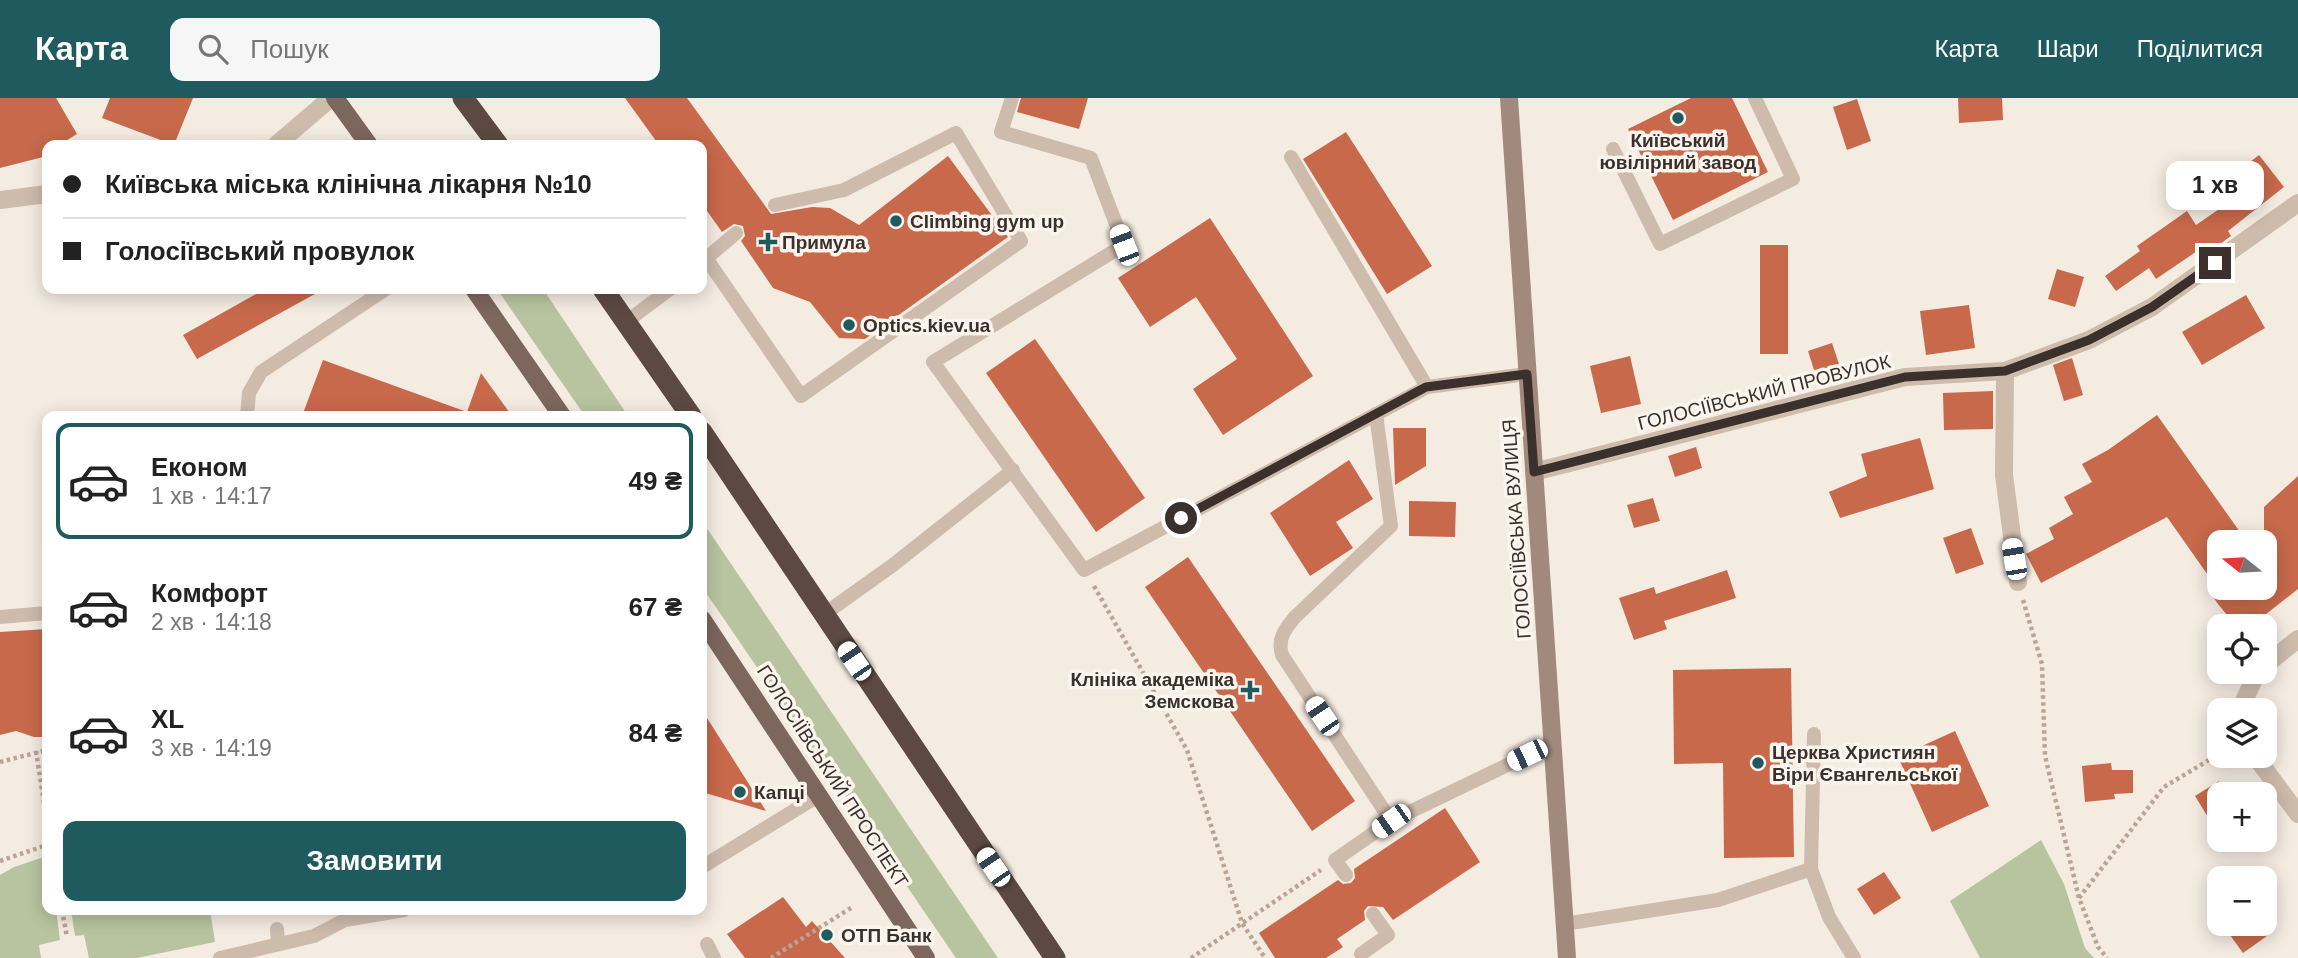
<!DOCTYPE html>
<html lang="uk">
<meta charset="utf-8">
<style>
body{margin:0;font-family:Helvetica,sans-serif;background:#f6f6f6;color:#222;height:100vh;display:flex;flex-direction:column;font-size:26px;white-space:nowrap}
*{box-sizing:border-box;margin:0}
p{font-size:23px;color:#767676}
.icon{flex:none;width:38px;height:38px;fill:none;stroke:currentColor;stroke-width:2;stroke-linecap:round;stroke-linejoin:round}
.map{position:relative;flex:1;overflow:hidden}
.side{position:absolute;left:42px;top:313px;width:665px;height:504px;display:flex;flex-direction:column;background:#fff;border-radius:14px;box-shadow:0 4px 18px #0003}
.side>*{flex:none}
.banner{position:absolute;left:42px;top:42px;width:665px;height:154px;border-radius:14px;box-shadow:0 4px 18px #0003;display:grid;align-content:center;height:154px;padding:0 21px;background:#fff}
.needle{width:46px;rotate:288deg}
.fabs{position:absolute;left:2207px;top:432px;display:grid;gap:14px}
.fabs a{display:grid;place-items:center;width:70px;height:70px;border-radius:14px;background:#fff;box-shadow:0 4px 18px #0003;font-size:35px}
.end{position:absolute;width:32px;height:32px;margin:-16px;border:9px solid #3b302b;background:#fff;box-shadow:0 0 0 4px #fff}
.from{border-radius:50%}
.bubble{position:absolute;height:49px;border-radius:14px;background:#fff;box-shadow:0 4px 18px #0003;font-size:23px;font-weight:700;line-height:49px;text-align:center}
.car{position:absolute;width:21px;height:42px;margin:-21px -10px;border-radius:9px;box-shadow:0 0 5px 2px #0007;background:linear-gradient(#fff 24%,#345 0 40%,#fff 0 76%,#345 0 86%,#fff 0)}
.banner b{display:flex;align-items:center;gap:24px;height:66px;font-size:26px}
.banner b+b{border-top:2px solid #e0e0e0}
.banner i{width:18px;height:18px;background:#222}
ul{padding:12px 0 0;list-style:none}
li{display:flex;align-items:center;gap:21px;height:116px;margin:0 14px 10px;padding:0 7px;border:4px solid transparent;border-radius:14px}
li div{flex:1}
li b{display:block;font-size:26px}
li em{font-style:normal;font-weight:700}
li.selected{border-color:#1f5a5e}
li>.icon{width:63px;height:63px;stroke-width:1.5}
.button{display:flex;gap:14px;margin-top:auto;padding:14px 21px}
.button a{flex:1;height:80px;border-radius:14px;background:#1f5a5e;color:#fff;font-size:28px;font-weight:700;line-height:80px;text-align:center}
header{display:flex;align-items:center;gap:42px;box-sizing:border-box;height:98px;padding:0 35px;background:#1f5a5e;color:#fff}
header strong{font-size:33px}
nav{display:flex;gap:38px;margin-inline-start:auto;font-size:24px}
.search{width:490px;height:63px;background:#f6f6f6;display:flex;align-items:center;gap:18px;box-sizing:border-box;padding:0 24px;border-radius:14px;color:#767676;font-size:26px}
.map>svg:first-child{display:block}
</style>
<header>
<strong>Карта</strong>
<div class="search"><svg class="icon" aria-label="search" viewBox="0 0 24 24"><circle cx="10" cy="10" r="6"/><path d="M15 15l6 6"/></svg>Пошук</div>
<nav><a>Карта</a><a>Шари</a><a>Поділитися</a></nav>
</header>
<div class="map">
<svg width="2298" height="860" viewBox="0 0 2298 860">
<rect width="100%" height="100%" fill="#f4ebe1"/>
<!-- green -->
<g fill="#b8c4a0">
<polygon points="497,191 543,191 628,318 585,318"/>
<polygon points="702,423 998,860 956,860 702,489"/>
<polygon points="2041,742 2064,786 2085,850 2094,860 1980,860 1950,803"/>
<polygon points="47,758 47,812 56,812 60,842 39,847 41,860 0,860 0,777 14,769"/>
<polygon points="71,812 210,812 215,844 137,860 89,860 84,837 75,838"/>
</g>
<!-- building -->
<g fill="#c8694b">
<polygon points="0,0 56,0 77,36 59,47 47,47 47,58 0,70"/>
<polygon points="110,0 193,0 174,47 102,20"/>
<polygon points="625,0 687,0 771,116 812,109 830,110 859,127 948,58 1008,139 865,241 839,240 810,204 773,190 741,143 745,138 743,128 734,126 722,134 702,106 702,47 659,47"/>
<polygon points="1021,0 1088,0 1079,31 1017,14"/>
<polygon points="1691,0 1732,0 1768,74 1673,122 1628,31"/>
<polygon points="1958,0 2002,0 2003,22 1959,25"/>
<polygon points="1857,1 1871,43 1847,52 1833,9"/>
<polygon points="1346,34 1432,168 1387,196 1303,61"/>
<polygon points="2259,57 2284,89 2228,133 2231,138 2210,153 2206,147 2156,181 2149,170 2116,193 2105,178 2140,153 2137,148 2187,113 2196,127 2238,98 2226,83"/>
<polygon points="1210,120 1313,278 1223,337 1193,291 1237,261 1196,199 1150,229 1118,180"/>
<rect x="1760" y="147" width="28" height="109"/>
<polygon points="2057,171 2084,179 2075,209 2048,201"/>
<polygon points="265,191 324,191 197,261 183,237"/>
<polygon points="2246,197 2265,230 2202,267 2182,234"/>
<polygon points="1969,207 1975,250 1926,257 1920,213"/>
<polygon points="1035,241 1145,400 1096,434 986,275"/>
<polygon points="1832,245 1840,269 1814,272 1808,253"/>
<polygon points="1630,258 1641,306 1601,315 1590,268"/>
<polygon points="2072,260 2083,297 2064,303 2053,267"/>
<polygon points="323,262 467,314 481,275 512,318 302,318"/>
<polygon points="1993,293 1993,331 1944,332 1943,295"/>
<polygon points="2157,317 2240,434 2225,444 2219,444 2219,490 2264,490 2264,409 2298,378 2298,491 2251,528 2236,528 2218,506 2207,490 2217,490 2167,419 2041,485 2026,456 2054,441 2049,430 2073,416 2064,399 2092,384 2082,366 2108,352"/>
<polygon points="1393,330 1426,330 1426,368 1395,387"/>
<polygon points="1920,340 1934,391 1840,420 1829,394 1867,378 1861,356"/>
<polygon points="1696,349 1702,370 1675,379 1668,358"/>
<polygon points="1349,362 1373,401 1336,424 1353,450 1310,478 1270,415"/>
<polygon points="1653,400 1660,423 1634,430 1627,407"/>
<polygon points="1409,403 1456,404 1455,439 1409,438"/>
<polygon points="1971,430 1984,466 1956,476 1943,440"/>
<polygon points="1188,459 1355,703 1312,733 1145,489"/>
<polygon points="1727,472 1736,500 1664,523 1667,531 1634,542 1619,500 1654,489 1656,496"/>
<polygon points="47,531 47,639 34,639 16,633 0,637 0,534"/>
<polygon points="1791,570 1794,759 1724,760 1723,665 1674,666 1673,572"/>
<polygon points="702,612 766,713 702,694"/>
<polygon points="1955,633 1989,708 1932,734 1898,659"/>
<polygon points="2111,665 2112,672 2133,672 2133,695 2114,696 2115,701 2085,704 2082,668"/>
<polygon points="2219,683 2219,737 2195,698"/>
<polygon points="1445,710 1480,764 1393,822 1383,809 1368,808 1364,813 1365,822 1337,841 1343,849 1326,860 1275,860 1259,835 1338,782 1343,786 1351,785 1355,780 1354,771"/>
<polygon points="1884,774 1901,800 1874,817 1857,791"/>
<polygon points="783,799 806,829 812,823 845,860 745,860 727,836"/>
<polygon points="2222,826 2258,826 2267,838 2243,855"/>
</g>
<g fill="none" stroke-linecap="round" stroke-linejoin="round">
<!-- path -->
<g stroke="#b9a596" stroke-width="4.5" stroke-dasharray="3.5 3.5" stroke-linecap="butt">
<polyline points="1094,488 1187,652 1242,825 1265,860"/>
<polyline points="2023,502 2042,566 2045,658 2079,800 2098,849 2107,860"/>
<polyline points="36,653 47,724"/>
<polyline points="0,664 47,652"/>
<polyline points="0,763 47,747"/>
<polyline points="2079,800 2164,689 2219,656"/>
<polyline points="62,812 67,839"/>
<polyline points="771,860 854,808"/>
<polyline points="1191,860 1321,772"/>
</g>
<!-- lane -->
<g stroke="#cdbbac" stroke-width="14">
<polyline points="1012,0 1001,34 1091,60 1124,147 933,264 1084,472 1427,289 1527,276"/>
<polyline points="1613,51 1660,146 1793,81 1755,0"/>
<polyline points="1291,59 1427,289"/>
<polyline points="706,160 801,298 1021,143 956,35 844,92 775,107"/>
<polyline points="702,164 736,135"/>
<polyline points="626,224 670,191"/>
<path d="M1376 316 1391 428 1295 519C1285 531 1277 541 1282 557L1391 723"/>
<polyline points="247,318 249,295 261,274 386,191"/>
<polyline points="823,517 893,467 1013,372"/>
<polyline points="0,519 47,515"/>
<polyline points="702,769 818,698"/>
<polyline points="1811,771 1829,819 1854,860"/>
<polyline points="1346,777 1335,762 1391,723 1551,646"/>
<polyline points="1564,826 1718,802 1811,771 1814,636"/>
<polyline points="277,831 278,846"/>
<polyline points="707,846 714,860"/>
<polyline points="1361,856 1388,837 1373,816"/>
<polyline points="220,860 314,838 345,822 404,812"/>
</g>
<!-- street -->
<g stroke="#cdbbac" stroke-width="18">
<polyline points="276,47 331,0"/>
<polyline points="0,102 47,96"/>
<polyline points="2005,273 2004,377 2018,484"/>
<polyline points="1534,374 1905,279 2005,273 2089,242 2152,209 2298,105"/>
<polyline points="2264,568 2298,541"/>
<polyline points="2240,612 2257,574"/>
<polyline points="2255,658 2298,716"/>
</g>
<!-- secondary -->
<polyline stroke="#a18a7d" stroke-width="18" points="1509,0 1567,860"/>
<!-- primary -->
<g stroke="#7d675c" stroke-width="18">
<polyline points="335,0 369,47"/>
<polyline points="474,191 562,318"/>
<polyline points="702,521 926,860"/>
</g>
<!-- highway -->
<g stroke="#5c4a42" stroke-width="21">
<polyline points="463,0 498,47"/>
<polyline points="603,191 691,318"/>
<polyline points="702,334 1055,860"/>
</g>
</g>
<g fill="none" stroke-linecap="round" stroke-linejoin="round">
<!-- route -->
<polyline stroke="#3b302b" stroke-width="9" points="1181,420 1426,289 1527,276 1534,374 1905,279 2005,273 2089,242 2152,209 2215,165"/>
</g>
<!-- markers -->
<g fill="#1f5a5e" stroke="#fbf5ee" stroke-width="2.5">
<circle cx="1678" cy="20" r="7"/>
<circle cx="896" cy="123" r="7"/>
<path d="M764.5 133.5h7v7h7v7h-7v7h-7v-7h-7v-7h7z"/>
<circle cx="849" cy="227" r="7"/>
<path d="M1246.5 581.5h7v7h7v7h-7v7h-7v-7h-7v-7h7z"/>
<circle cx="1758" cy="665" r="7"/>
<circle cx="740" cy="694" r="7"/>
<circle cx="827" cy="837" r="7"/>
</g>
<g text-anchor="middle" stroke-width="7" stroke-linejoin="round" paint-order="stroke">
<!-- poi labels -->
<g font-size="19" font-weight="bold" fill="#3b302b" stroke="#fbf5ee" text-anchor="start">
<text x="1678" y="49" text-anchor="middle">Київський<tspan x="1678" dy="22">ювілірний завод</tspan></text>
<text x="910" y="130">Climbing gym up</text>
<text x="782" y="151">Примула</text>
<text x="863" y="234">Optics.kiev.ua</text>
<text x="1234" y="588" text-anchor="end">Клініка академіка<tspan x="1234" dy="22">Земскова</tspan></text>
<text x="1772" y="661">Церква Християн<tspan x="1772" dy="22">Віри Євангельської</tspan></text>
<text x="754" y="701">Капці</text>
<text x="841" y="844">ОТП Банк</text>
</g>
<!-- street labels -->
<g font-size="19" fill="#3b302b" stroke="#fbf5ee">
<text transform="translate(1764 294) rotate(-14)" y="7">ГОЛОСІЇВСЬКИЙ ПРОВУЛОК</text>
<text transform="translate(1516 431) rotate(-94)" y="7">ГОЛОСІЇВСЬКА ВУЛИЦЯ</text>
<text transform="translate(833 678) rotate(57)" y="7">ГОЛОСІЇВСЬКИЙ ПРОСПЕКТ</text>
</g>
</g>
</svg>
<div class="fabs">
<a><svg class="needle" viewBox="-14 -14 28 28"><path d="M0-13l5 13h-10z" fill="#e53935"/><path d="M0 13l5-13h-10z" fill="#767676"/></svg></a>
<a><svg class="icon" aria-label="locate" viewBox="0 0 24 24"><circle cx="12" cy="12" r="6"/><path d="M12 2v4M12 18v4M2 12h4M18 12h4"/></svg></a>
<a><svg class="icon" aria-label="layers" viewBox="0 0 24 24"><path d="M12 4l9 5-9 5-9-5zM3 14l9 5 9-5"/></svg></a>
<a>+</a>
<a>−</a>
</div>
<i class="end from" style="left:1181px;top:420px"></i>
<i class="end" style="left:2215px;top:165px"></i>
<div class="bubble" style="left:2166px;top:63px;width:98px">1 хв</div>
<i class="car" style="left:1124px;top:147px;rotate:339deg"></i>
<i class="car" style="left:2014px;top:461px;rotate:350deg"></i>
<i class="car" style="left:854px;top:563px;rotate:326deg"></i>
<i class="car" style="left:1322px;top:618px;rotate:326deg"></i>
<i class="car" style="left:1527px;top:657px;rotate:244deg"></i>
<i class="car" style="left:1391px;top:723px;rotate:235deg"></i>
<i class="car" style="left:993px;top:769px;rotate:326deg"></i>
<div class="banner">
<b><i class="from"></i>Київська міська клінічна лікарня №10</b>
<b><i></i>Голосіївський провулок</b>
</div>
<section class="side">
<ul>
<li class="selected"><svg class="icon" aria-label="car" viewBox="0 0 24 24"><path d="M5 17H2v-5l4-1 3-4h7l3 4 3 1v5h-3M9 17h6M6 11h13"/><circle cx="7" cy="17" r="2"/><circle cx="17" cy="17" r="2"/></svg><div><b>Економ</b><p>1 хв · 14:17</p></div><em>49 ₴</em></li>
<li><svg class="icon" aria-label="car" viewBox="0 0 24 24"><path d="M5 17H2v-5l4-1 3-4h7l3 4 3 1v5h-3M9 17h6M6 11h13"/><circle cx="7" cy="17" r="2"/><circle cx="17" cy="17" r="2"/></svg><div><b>Комфорт</b><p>2 хв · 14:18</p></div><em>67 ₴</em></li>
<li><svg class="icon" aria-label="car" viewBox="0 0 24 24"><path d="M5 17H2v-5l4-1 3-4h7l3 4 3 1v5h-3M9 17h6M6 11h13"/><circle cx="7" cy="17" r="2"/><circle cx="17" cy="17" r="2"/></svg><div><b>XL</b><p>3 хв · 14:19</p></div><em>84 ₴</em></li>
</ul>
<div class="button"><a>Замовити</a></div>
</section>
</div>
